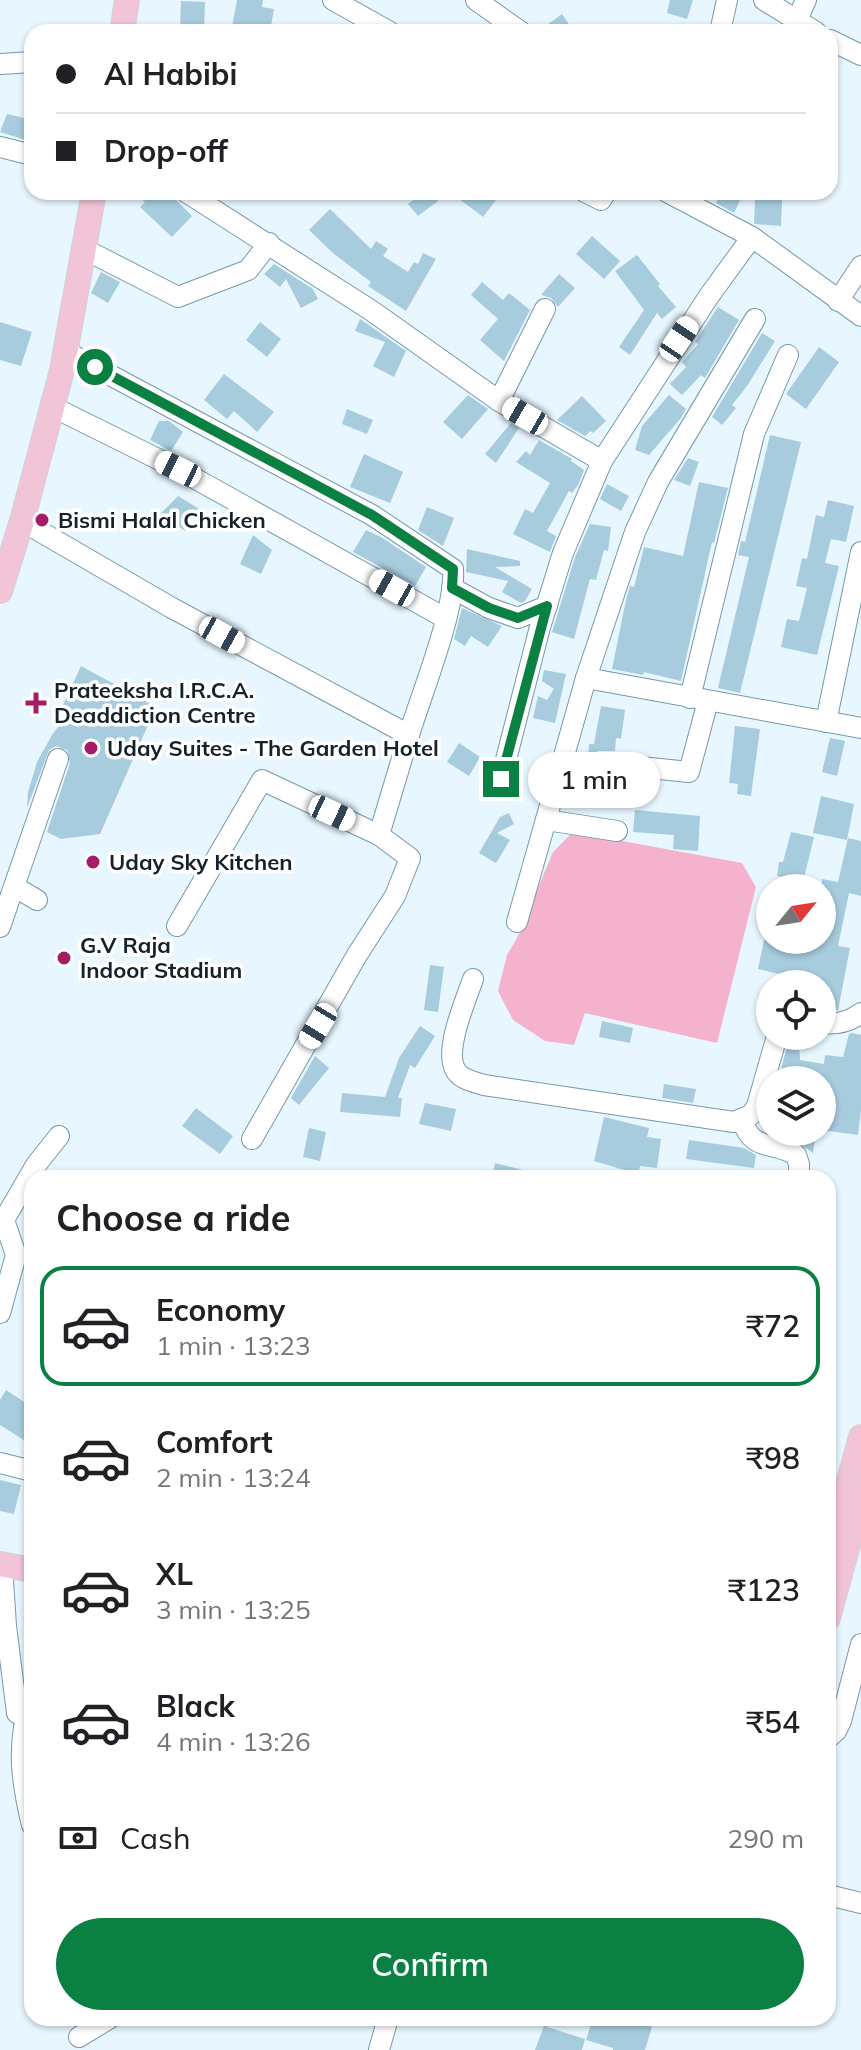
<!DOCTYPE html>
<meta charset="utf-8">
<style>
body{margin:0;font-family:Mulish,sans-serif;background:#f2f2f2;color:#202124;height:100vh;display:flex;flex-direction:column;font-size:30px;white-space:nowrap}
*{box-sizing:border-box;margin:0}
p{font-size:26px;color:#757577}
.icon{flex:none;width:44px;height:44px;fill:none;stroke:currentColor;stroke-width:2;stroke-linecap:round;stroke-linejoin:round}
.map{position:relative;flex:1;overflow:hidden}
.details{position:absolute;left:24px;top:1170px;width:812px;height:856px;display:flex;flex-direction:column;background:#fff;border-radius:24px;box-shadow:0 2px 6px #0004}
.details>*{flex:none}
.banner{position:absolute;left:24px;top:24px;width:814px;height:176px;border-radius:24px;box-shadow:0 2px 6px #0004;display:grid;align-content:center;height:176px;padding:0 32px;background:#fff}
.needle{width:52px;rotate:60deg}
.controls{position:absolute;left:756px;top:874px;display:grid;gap:16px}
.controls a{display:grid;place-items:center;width:80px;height:80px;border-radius:50%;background:#fff;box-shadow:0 2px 6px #0004;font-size:40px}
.end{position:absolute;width:36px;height:36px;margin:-18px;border:10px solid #0b8043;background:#fff;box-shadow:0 0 0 4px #fff}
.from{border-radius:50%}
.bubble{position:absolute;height:56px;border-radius:28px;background:#fff;box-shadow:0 2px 6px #0004;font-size:26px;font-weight:600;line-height:56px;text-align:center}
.car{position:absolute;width:24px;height:48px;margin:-24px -12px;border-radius:10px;box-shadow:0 0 6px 2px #0007;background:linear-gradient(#fff 24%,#345 0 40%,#fff 0 76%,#345 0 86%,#fff 0)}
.banner b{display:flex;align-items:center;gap:28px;height:76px;font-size:30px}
.banner b+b{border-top:2px solid #e0e0e0}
.banner i{width:20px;height:20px;background:#202124}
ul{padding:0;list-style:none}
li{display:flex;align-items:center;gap:24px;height:120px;margin:0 16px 12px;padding:0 16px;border:4px solid transparent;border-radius:24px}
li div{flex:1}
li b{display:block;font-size:30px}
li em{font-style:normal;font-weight:600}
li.on{border-color:#0b8043}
li>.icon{width:72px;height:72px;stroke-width:1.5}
h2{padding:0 32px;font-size:36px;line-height:96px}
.pay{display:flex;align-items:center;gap:20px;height:88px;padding:0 32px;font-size:30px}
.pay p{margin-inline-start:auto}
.primary-button{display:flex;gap:16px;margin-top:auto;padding:16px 32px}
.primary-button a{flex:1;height:92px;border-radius:48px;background:#0b8043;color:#fff;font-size:32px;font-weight:600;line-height:92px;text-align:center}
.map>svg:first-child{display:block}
</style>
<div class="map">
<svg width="861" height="2050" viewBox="0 0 861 2050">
<rect width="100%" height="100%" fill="#e8f7ff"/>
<!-- green -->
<polygon fill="#f4b2cd" points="573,832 742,863 756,887 717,1043 585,1013 574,1045 545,1041 513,1020 498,991 507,955 517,938 553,852"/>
<!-- building -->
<g fill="#a7ccde">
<polygon points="237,0 263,0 262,7 274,9 270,32 254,30 253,32 231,32"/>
<polygon points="670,0 693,0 687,19 667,13"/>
<polygon points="181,1 205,2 204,31 180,30"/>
<polygon points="562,14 574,32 537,32"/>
<polygon points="7,114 24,118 32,126 32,142 0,132"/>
<polygon points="133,192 168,192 192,216 172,237 140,207 145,202"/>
<polygon points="424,192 431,192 438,201 418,216 408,204"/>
<polygon points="450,192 502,192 483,217"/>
<polygon points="721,192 744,192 734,213 716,203"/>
<polygon points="755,199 782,200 781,226 754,224"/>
<polygon points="330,209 371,249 376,241 388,249 383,256 408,272 414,262 418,264 423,253 436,259 406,311 368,286 371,282 334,254 309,230"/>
<polygon points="592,236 620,261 604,279 576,254"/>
<polygon points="637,255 660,284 658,286 676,307 662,319 657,313 630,355 619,347 644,310 615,271"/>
<polygon points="274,264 313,289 318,299 301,308 286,279 280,287 264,274"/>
<polygon points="101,272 120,282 108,303 91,293"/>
<polygon points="559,274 575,288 558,307 551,298 541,295"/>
<polygon points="482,282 503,300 509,293 530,310 504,361 480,340 498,319 471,295"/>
<polygon points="718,307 739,320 705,378 701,375 682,395 670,384 686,367 682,362 698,344 695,342"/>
<polygon points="360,319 406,351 394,377 373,366 385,342 355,331"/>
<polygon points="0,322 32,332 21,366 0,360"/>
<polygon points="260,322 281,339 267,357 246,340"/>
<polygon points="762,333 775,341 747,386 732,405 736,408 722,425 712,417"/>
<polygon points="819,347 839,362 806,409 786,394"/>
<polygon points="224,374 274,412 257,432 234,411 227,419 204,400"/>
<polygon points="468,395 488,409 462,439 443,422"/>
<polygon points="669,395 686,409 681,418 649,455 635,450 642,426"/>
<polygon points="582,396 606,421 593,433 590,431 585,436 557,420"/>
<polygon points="347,409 373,420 367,434 342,424"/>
<polygon points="159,421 169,421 183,432 171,451 150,440"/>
<polygon points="511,423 519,428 496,463 485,454"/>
<polygon points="770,435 801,442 740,693 718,688 749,557 738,555 741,541 745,542"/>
<polygon points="539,440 572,459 571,461 584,470 578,485 572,493 569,491 547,531 556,536 550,552 513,534 525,509 533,513 550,483 516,462 526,451 530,455"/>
<polygon points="364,454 403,472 390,503 350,487"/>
<polygon points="688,458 699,462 690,486 674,480"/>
<polygon points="699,482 728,488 714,543 712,542 681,681 644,672 643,675 612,669 626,600 630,586 634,587 644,547 683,556"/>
<polygon points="607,484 629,496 621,511 600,499"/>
<polygon points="178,496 201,510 187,514 185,531 161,513"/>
<polygon points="828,500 854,506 846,542 831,539 825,563 839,566 817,655 781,647 787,619 799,621 807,588 796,586 802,558 807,559 816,515 824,517"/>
<polygon points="427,507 454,518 443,546 418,530"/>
<polygon points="590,524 611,527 608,551 604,550 596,580 590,579 574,639 552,632 575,557"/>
<polygon points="366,530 381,537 426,567 415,586 353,552"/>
<polygon points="253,535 272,550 261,574 240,564"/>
<polygon points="467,549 520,561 520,566 495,567 532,589 525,601 521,603 502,592 508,581 466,572"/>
<polygon points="462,608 502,626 488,647 471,636 465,646 454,639"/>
<polygon points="81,666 156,707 100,834 61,839 47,832 70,763 67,750 56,746 49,750 27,808 28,792 37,762 52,735 71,710 63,705"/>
<polygon points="544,670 566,674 555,723 533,718 538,696 547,700 554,689 542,681"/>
<polygon points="601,706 625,710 621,739 616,738 615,751 598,751 588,757 589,744 594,744"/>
<polygon points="735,726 760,729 751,796 737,794 738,784 729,783"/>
<polygon points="830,738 845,741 837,776 822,772"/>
<polygon points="459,743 480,757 469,776 447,762"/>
<polygon points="821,796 854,804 847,840 813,833"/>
<polygon points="635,810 700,816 698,851 673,849 674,835 633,832"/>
<polygon points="509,813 514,824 497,833 510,840 496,863 479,853 500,817"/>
<polygon points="791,832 814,837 803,882 777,876 779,862 783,862"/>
<polygon points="848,838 861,841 861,896 849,893 838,946 850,948 838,1010 822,1010 822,984 792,984 793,977 758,969 764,940 820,942 822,940 828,901 822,900 822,879 838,882"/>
<polygon points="430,965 444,967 438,1012 424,1010"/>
<polygon points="602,1021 633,1028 630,1043 599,1037"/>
<polygon points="420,1026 435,1036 415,1068 410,1065 398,1098 402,1098 400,1117 340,1112 342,1093 385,1097 399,1058"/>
<polygon points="852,1033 861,1035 861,1110 858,1135 822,1130 822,1080 778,1080 788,1043 799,1042 800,1060 824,1064 825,1055 843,1057 849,1034"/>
<polygon points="315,1056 329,1068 299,1105 291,1098"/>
<polygon points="664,1084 696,1089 693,1103 662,1098"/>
<polygon points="425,1103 456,1109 451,1131 419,1124"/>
<polygon points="196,1108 233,1136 220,1154 182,1126"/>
<polygon points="604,1117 649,1128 647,1137 661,1139 657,1168 640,1166 638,1174 594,1161"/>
<polygon points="309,1128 326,1132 320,1161 303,1157"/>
<polygon points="769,1132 816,1132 813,1153 793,1139"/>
<polygon points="689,1140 744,1148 756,1155 754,1168 686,1159"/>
<polygon points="495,1163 536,1173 536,1178 492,1178"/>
<polygon points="6,1390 32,1407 24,1418 32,1425 32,1436 27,1442 0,1425 0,1400"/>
<polygon points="0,1480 21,1485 14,1514 0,1511"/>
<polygon points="593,2018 622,2018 652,2027 645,2050 613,2050 613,2048 586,2040"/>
<polygon points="544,2026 585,2039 582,2050 535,2050"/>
</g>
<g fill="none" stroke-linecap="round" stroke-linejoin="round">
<defs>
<g id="minor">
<polyline points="333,0 390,32"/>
<polyline points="476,0 521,32"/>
<polyline points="764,0 816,32"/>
<polyline points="797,20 806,0"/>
<polyline points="720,32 727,0"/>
<polyline points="830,40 861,55"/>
<polyline points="0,64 32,62"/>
<polyline points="0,147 32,155"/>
<polyline points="186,192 372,311 499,401 602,461"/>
<polyline points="585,192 601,200 606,192"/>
<polyline points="667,192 752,237"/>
<polyline points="84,249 178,297 248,270 269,243"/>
<polyline points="838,301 861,266"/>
<path d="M67 352 372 515 453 569C456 610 422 692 409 735"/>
<polyline points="499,401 545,309"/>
<polyline points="53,407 178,469 445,618"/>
<polyline points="22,521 172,608 409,735 379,835 410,858 395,896 357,955 252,1139"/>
<polyline points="452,588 489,608 518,618 547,606"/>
<polyline points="586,678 861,728"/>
<polyline points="690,698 754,434 788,355"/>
<polyline points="826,722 861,552"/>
<polyline points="563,760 579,770 601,771 602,763 689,772 708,701"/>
<polyline points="501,779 540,627 563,553 602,461 709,296 752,237 861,316"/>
<polyline points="546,820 617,831"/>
<polyline points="15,887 37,900"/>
<polyline points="517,922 586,678 635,532 658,482 755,319"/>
<polyline points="177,926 262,780 379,835"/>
<polyline points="0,927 58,759"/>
<path d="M473 979C466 1000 443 1051 456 1071 462 1080 475 1082 484 1085L734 1122 751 1115 757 1106 777 1036"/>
<path d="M822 1023C837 1025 849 1022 861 1013"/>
<path d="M742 1120C752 1152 773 1141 796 1155L799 1164V1178"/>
<polyline points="0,1313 16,1255 4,1220 36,1165 59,1136"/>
<polyline points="0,1463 32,1471"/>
<polyline points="2,1564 6,1626 17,1713"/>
<path d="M32 1697C16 1741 21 1780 32 1825"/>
<polyline points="828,1738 836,1731 841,1721 861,1644"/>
<polyline points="828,1895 861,1903"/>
<polyline points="79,2037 110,2018"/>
<polyline points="379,2050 388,2018"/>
</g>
<g id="major">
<polyline points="122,32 127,0"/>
<polyline points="0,591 22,521 62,370 94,192"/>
<polyline points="828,1558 861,1437"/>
<polyline points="0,1564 32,1570"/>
<polyline points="828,1618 861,1497"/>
</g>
</defs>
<!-- minor casing -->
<use href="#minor" stroke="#7599aa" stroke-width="22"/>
<!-- major casing -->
<use href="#major" stroke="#d0d3d4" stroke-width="26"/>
<!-- minor -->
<use href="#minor" stroke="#fff" stroke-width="20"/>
<!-- major -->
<use href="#major" stroke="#f2c4d7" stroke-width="24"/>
</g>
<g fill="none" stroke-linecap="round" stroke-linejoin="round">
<!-- route -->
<polyline stroke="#0b8043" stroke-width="10" points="95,367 372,515 453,569 452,588 489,608 518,618 547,606 501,779"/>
</g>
<!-- markers -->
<g fill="#a41d67" stroke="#fff" stroke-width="3">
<circle cx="42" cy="520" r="8"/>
<path d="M32 691h8v8h8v8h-8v8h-8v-8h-8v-8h8z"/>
<circle cx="91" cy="748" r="8"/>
<circle cx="93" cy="862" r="8"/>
<circle cx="64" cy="958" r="8"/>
</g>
<g text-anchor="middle" stroke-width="7" stroke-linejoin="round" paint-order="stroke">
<!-- poi labels -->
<g font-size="22" font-weight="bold" fill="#142229" stroke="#fff" text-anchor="start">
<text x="58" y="528">Bismi Halal Chicken</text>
<text x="54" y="698">Prateeksha I.R.C.A.<tspan x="54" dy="25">Deaddiction Centre</tspan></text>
<text x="107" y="756">Uday Suites - The Garden Hotel</text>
<text x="109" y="870">Uday Sky Kitchen</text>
<text x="80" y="953">G.V Raja<tspan x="80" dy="25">Indoor Stadium</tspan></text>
</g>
</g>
</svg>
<div class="controls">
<a><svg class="needle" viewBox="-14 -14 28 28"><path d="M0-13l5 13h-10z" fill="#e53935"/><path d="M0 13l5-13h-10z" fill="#757577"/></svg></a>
<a><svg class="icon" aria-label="locate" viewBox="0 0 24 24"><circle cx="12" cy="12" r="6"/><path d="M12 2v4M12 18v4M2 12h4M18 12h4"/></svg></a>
<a><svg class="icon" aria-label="layers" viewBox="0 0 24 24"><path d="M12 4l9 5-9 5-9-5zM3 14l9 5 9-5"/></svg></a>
</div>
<i class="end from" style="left:95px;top:367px"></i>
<i class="end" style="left:501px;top:779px"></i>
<div class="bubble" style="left:528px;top:752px;width:132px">1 min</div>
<i class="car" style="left:679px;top:339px;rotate:34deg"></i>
<i class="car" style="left:525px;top:416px;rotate:300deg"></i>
<i class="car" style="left:178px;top:469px;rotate:296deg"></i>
<i class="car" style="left:392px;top:588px;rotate:299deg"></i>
<i class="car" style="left:222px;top:635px;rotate:119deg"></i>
<i class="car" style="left:332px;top:813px;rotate:115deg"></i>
<i class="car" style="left:318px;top:1026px;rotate:211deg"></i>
<div class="banner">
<b><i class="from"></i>Al Habibi</b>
<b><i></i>Drop-off</b>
</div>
<section class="details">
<h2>Choose a ride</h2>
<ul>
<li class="on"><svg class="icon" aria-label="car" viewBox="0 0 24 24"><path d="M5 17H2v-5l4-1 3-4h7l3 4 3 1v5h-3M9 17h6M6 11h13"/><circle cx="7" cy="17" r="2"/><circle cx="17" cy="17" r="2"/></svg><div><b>Economy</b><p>1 min · 13:23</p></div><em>₹72</em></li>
<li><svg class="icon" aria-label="car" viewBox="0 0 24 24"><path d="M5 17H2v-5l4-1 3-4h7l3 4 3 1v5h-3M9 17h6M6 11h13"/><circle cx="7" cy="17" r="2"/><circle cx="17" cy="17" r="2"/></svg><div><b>Comfort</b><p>2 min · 13:24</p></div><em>₹98</em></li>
<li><svg class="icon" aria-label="car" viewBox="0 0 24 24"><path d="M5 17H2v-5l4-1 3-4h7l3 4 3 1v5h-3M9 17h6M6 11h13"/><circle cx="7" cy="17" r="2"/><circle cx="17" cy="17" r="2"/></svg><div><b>XL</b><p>3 min · 13:25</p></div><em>₹123</em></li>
<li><svg class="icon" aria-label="car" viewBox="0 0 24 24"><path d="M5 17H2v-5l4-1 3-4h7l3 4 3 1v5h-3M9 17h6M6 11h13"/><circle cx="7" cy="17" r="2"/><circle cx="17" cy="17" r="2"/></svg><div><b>Black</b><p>4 min · 13:26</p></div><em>₹54</em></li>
</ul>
<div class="pay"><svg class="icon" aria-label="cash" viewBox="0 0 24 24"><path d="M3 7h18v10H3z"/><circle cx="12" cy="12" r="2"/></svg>Cash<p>290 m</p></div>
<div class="primary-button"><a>Confirm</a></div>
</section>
</div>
